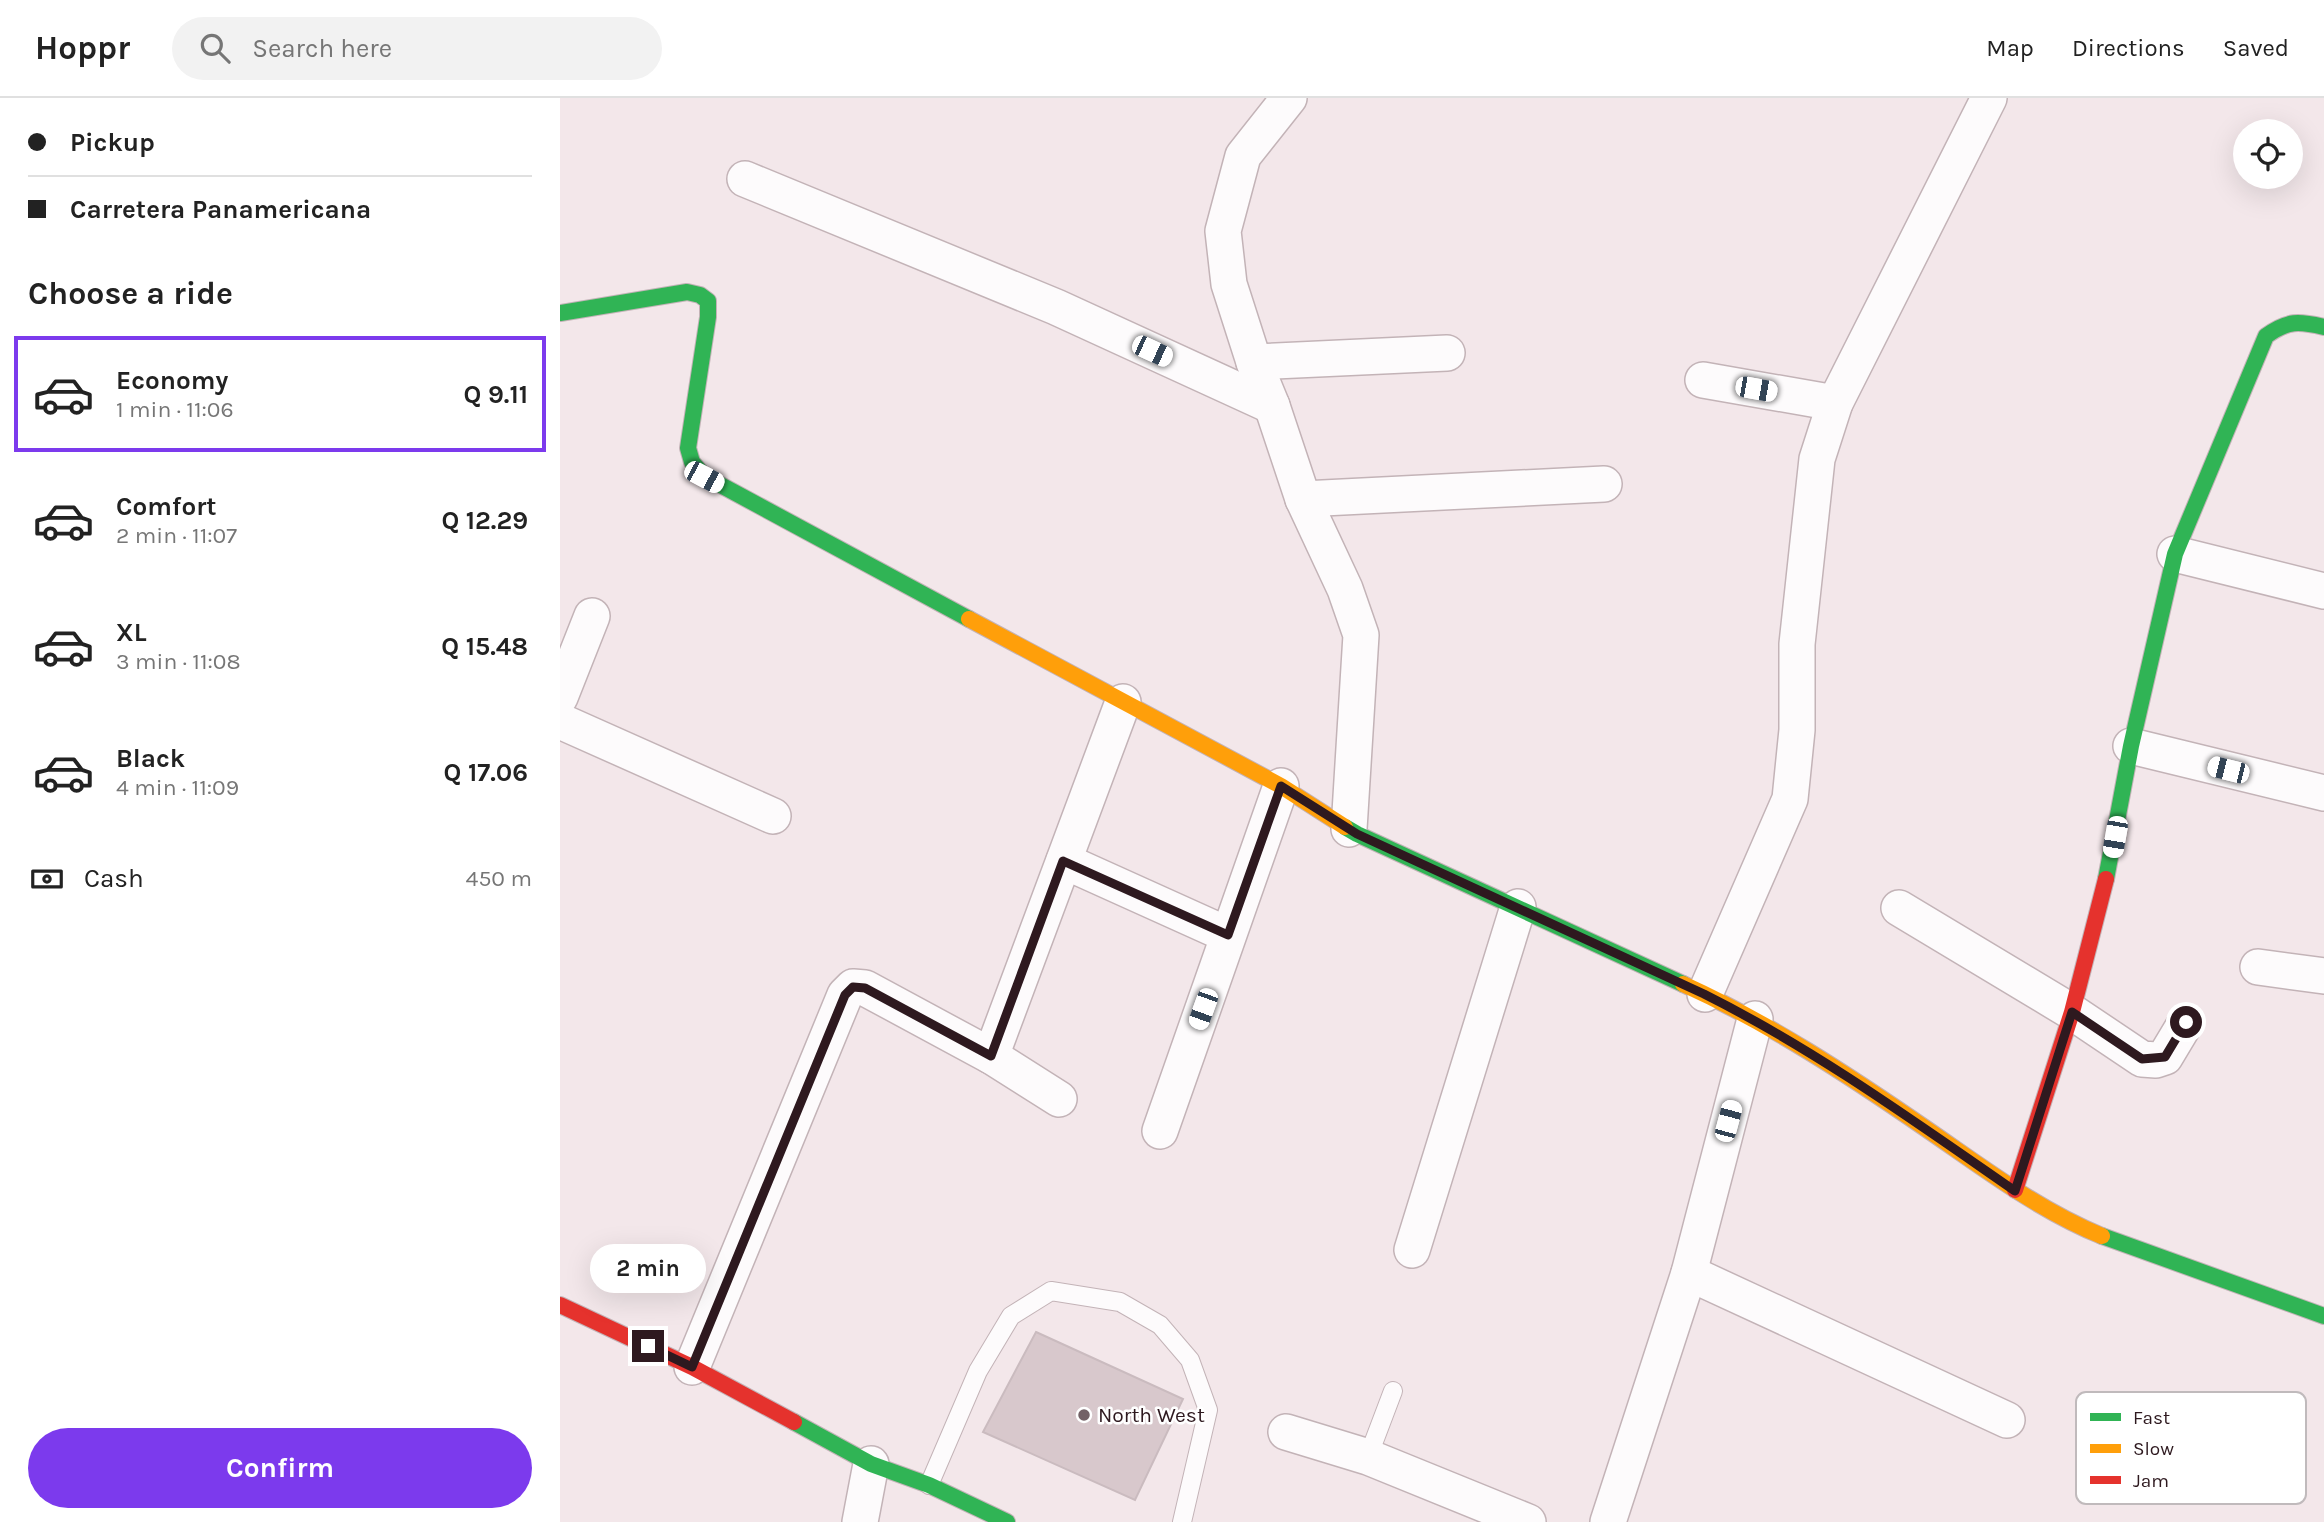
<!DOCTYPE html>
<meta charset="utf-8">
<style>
body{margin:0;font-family:Karla,sans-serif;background:#f2f2f2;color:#222;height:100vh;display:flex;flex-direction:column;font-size:26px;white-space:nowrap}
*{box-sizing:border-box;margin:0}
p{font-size:23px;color:#767676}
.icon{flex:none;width:38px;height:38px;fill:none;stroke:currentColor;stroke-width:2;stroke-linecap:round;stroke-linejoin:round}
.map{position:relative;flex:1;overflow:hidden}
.sheet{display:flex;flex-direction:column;background:#fff;width:560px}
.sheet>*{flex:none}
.guide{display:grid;align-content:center;height:154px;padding:0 28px;background:#fff}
.controls{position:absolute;left:1673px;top:21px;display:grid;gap:14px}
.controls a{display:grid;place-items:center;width:70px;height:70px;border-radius:50%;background:#fff;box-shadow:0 7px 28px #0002;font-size:35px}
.end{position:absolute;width:32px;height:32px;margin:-16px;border:9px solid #2e191f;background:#fff;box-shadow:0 0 0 4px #fff}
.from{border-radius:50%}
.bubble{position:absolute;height:49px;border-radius:24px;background:#fff;box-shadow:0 7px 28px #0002;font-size:23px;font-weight:700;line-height:49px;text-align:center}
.car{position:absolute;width:21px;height:42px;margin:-21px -10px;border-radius:9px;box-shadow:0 0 5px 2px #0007;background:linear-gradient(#fff 24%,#345 0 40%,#fff 0 76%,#345 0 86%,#fff 0)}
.guide b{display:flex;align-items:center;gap:24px;height:66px;font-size:26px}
.guide b+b{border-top:2px solid #e0e0e0}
.guide i{width:18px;height:18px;background:#222}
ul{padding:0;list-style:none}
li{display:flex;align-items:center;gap:21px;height:116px;margin:0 14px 10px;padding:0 14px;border:4px solid transparent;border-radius:0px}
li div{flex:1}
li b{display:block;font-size:26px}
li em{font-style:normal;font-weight:700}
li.current{border-color:#7c3aed}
li>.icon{width:63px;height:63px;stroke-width:1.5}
h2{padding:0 28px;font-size:32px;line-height:84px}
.pay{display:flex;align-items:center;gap:18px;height:77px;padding:0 28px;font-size:26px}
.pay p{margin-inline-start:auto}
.primary-button{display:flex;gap:14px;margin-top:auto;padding:14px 28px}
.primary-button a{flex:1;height:80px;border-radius:42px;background:#7c3aed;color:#fff;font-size:28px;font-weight:700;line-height:80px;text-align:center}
header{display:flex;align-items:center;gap:42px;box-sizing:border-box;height:98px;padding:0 35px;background:#fff;border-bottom:2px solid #e0e0e0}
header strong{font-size:33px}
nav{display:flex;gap:38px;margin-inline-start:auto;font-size:24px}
.search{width:490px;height:63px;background:#f2f2f2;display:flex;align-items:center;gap:18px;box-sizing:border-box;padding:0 24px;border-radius:38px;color:#767676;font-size:26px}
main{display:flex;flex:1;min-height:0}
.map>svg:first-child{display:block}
</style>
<header>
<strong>Hoppr</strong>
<div class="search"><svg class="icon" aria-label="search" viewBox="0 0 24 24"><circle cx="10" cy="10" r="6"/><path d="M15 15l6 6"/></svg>Search here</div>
<nav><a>Map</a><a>Directions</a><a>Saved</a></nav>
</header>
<main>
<section class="sheet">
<div class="guide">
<b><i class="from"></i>Pickup</b>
<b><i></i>Carretera Panamericana</b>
</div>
<h2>Choose a ride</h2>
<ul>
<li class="current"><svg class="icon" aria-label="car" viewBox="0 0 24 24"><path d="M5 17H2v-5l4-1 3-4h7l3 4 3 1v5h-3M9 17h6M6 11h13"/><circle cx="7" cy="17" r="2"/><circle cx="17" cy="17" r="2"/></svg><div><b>Economy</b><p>1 min · 11:06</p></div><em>Q 9.11</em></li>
<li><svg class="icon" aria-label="car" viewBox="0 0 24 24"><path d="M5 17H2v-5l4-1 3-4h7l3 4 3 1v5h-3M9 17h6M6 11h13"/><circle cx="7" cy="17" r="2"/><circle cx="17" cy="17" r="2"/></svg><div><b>Comfort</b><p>2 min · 11:07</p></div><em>Q 12.29</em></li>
<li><svg class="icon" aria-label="car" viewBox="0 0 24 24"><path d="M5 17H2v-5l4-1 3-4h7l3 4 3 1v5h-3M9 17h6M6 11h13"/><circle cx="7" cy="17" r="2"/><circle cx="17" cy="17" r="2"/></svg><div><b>XL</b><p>3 min · 11:08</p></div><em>Q 15.48</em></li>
<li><svg class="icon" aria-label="car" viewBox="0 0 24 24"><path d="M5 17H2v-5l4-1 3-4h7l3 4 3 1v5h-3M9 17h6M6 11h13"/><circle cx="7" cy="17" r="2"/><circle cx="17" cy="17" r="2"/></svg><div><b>Black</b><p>4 min · 11:09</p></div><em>Q 17.06</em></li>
</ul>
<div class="pay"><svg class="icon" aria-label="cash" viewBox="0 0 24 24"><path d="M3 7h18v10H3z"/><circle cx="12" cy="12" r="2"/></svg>Cash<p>450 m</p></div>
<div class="primary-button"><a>Confirm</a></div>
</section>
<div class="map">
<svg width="1764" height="1424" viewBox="0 0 1764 1424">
<rect width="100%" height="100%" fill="#f3e7ea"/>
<!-- building -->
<polygon fill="#d8c8cc" stroke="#cabbbf" stroke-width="2" points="476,1234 623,1301 575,1402 423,1334"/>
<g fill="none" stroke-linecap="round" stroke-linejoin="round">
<defs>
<g id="lane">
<polyline points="808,1359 833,1293"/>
<polyline points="369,1387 418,1273 451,1218 491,1193 560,1204 600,1227 630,1262 648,1312 622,1424"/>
</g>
<g id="street">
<polyline points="729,0 683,58 663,133 669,186 694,264 712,308 743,401 785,491 801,537 789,731"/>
<polyline points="185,81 496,209 712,308"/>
<polyline points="694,264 887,255"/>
<polyline points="1143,282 1275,305"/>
<polyline points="743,401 1044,386"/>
<polyline points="1615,456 1764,493"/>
<polyline points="0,599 32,518"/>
<polyline points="0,623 213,718"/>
<polyline points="1571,648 1764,695"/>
<polyline points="504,763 668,837"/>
<polyline points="1339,810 1512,914 1582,961 1596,962 1605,959 1626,924"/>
<polyline points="1698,869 1764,878"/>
<polyline points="1145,896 1230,701 1237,632 1237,546 1257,361 1275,305 1429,0"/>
<polyline points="431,958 563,604"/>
<polyline points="600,1033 721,688"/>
<polyline points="852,1152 958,809"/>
<polyline points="1129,1175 1447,1322"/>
<polyline points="132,1269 285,897 293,889 305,890 431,958 499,1001"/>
<polyline points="726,1334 808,1359 968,1424"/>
<polyline points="300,1424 311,1366"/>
<polyline points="1048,1424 1129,1175 1195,921"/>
</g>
<g id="fast">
<polyline points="0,215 127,194 140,197 148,203 148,219 128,350 132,364 144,378 409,521"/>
<polyline points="785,729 797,736 1123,886"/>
<path d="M1546 781 1571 648 1615 456 1706 238C1728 222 1739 223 1764 229"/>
<polyline points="1542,1138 1764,1218"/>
<polyline points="234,1324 311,1366 369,1387 447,1424"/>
</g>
<g id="slow">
<polyline points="409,521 721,688 785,729"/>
<path d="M1123 886C1209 925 1288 977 1365 1030 1422 1069 1478 1112 1542 1138"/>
</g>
<g id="jam">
<polyline points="1455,1092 1512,914 1546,781"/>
<polyline points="0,1207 132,1269 234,1324"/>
</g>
</defs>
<!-- lane casing -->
<use href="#lane" stroke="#c3b3b7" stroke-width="20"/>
<!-- street casing -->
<use href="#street" stroke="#c3b3b7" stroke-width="38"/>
<!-- fast casing -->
<use href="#fast" stroke="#c3b3b7" stroke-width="18"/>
<!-- slow casing -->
<use href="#slow" stroke="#c3b3b7" stroke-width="18"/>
<!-- jam casing -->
<use href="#jam" stroke="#c3b3b7" stroke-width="18"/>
<!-- lane -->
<use href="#lane" stroke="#fdfbfc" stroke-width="18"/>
<!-- street -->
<use href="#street" stroke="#fdfbfc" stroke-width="35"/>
<!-- fast -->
<use href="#fast" stroke="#30b455" stroke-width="16"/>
<!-- slow -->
<use href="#slow" stroke="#ff9f0a" stroke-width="16"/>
<!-- jam -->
<use href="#jam" stroke="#e5322d" stroke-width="16"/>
</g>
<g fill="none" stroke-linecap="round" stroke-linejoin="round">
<!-- route -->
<path stroke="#2e191f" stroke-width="9" d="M88 1248 132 1269 285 897 293 889 305 890 431 958 503 763 668 837 721 688 797 736 1144 896C1254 951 1354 1023 1455 1093L1512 914 1582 961 1605 959 1626 924"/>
</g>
<!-- markers -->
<circle fill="#736166" stroke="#fff" stroke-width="2.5" cx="524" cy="1317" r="7"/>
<g text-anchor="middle" stroke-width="5" stroke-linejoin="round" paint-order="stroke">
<!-- poi labels -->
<g font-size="21" fill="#2e191f" stroke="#fff" text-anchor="start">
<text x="538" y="1324">North West</text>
</g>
</g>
<!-- legend -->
<rect x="1516" y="1294" width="230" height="112" rx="10" fill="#fff" stroke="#c0babc" stroke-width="2"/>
<rect x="1530" y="1315" width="31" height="8" fill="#30b455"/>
<rect x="1530" y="1346" width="31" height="9" fill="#ff9f0a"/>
<rect x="1530" y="1378" width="31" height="8" fill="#e5322d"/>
<g font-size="19" fill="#2e191f">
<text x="1573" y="1326">Fast</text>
<text x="1573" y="1357">Slow</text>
<text x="1573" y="1389">Jam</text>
</g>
</svg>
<div class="controls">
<a><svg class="icon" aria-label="locate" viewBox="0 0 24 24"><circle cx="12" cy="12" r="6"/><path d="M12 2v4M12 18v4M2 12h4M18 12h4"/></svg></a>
</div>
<i class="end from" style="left:1626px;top:924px"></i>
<i class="end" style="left:88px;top:1248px"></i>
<div class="bubble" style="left:30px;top:1146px;width:116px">2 min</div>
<i class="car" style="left:592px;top:253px;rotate:115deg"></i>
<i class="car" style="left:1196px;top:291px;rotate:100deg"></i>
<i class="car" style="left:144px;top:379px;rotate:118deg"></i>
<i class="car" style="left:1668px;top:672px;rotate:284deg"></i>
<i class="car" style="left:1555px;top:739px;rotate:190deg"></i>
<i class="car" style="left:643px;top:911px;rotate:200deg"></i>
<i class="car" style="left:1168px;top:1023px;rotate:15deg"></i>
</div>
</main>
